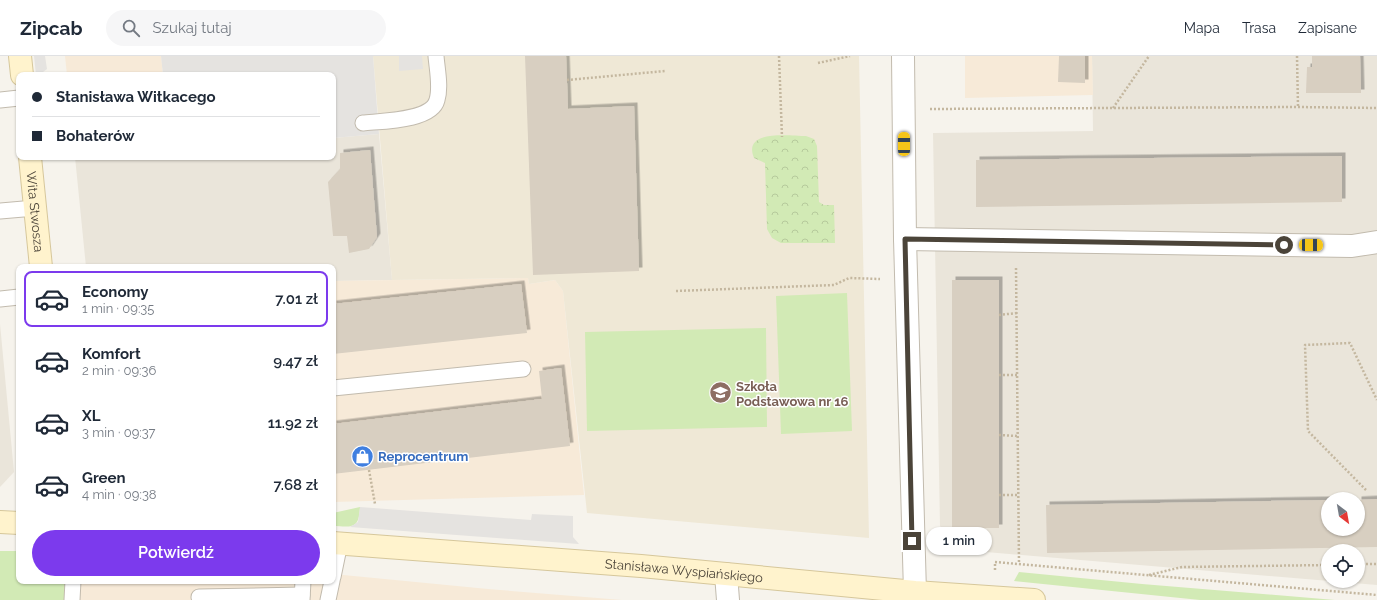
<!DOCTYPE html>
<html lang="pl">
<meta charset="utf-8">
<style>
body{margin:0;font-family:Raleway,sans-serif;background:#f6f6f7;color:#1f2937;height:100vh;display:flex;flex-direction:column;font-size:15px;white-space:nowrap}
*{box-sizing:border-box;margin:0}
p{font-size:13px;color:#747a83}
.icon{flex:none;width:22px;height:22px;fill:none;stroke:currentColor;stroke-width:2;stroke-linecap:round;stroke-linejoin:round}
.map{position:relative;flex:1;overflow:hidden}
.side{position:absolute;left:16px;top:208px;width:320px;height:320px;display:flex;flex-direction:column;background:#fff;border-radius:8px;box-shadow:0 1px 3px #0004}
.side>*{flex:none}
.banner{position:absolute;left:16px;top:16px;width:320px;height:88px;border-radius:8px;box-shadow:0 1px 3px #0004;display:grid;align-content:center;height:88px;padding:0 16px;background:#fff}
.needle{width:26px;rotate:149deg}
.controls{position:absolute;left:1321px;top:436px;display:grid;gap:8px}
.controls a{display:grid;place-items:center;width:44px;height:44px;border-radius:50%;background:#fff;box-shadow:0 1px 3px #0004;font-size:20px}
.end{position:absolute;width:18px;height:18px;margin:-9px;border:5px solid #4b4439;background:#fff;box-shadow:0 0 0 2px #fff}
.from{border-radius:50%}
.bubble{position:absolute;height:28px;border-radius:14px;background:#fff;box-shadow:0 1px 3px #0004;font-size:13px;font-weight:600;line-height:28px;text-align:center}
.car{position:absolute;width:12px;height:24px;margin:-12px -6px;border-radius:5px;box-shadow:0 0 3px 1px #0007;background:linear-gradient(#f5c518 24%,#345 0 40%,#f5c518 0 76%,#345 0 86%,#f5c518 0)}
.banner b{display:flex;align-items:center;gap:14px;height:38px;font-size:15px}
.banner b+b{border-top:1px solid #e0e1e3}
.banner i{width:10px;height:10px;background:#1f2937}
ul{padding:7px 0 0;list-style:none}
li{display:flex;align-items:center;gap:12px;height:56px;margin:0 8px 6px;padding:0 8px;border:2px solid transparent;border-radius:8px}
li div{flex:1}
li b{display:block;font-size:15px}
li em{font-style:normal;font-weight:600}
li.on{border-color:#7c3aed}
li>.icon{width:36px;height:36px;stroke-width:1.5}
.primary-button{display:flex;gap:8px;margin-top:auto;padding:8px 16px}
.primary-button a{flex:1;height:46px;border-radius:24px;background:#7c3aed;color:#fff;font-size:16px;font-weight:600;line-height:46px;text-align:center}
header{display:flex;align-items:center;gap:24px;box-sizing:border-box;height:56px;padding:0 20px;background:#fff;border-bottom:1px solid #e0e1e3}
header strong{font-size:19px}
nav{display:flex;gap:22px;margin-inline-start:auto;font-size:14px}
.search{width:280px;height:36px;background:#f6f6f7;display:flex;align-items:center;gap:10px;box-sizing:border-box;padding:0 14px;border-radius:22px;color:#747a83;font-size:15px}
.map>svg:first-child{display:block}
</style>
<header>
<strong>Zipcab</strong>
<div class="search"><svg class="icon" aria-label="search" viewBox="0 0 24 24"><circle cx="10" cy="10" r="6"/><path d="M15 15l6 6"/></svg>Szukaj tutaj</div>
<nav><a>Mapa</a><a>Trasa</a><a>Zapisane</a></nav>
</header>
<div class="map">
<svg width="1377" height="544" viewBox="0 0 1377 544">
<defs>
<pattern id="forest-crowns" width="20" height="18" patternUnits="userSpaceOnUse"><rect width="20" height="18" fill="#d2eab5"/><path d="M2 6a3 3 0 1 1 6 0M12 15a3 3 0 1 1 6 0" fill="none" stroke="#b6ca9c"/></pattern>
<filter id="shadow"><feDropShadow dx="3.5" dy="-3.5" stdDeviation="0" flood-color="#0004"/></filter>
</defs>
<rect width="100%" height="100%" fill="#f6f3ec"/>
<!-- residential -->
<g fill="#eae5da" fill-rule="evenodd">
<path d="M1092 0H1377V529L974 495 953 490 940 470 933 77 1093 75ZM1328 443H1358V473H1328ZM1328 495H1358V525H1328Z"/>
<polygon points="379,78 392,224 333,225 333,211 86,211 75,101 333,101 333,82"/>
<polygon points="0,268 14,416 0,431"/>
</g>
<!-- commercial -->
<g fill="#f7ead8">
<polygon points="65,0 161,0 163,19 67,19"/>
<polygon points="965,0 1092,0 1093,39 965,42"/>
<polygon points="528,222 529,228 555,224 563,235 584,439 333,446 333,225"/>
<polygon points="333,518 488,533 622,544 64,544 67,525 333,525"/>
</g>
<!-- education -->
<polygon fill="#efe8d6" points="373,0 859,0 869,482 587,457 563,235 555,224 529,228 528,222 392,224"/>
<!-- grass -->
<g fill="#d2eab5">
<polygon points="847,237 852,375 781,378 776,240"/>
<polygon points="766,272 767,371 587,375 585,276"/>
<path d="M360 451C359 473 353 471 333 470V457Z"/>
<polygon points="0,495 19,495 19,525 67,525 64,544 0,544"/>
<polygon points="1019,516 1142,528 1335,544 1200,544 1014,525"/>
</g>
<!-- forest -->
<path fill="url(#forest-crowns)" d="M806 80 814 83 817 90 819 146 824 149H834L835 187H781L772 182 767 173 765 107 754 102C742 73 789 80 806 80Z"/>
<!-- parking -->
<g fill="#e5e3e0">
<polygon points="34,0 45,0 47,13 39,19 36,19"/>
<polygon points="161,0 373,0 379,78 333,82 333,19 163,19"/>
<polygon points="399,0 422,0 423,13 399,15"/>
<polygon points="360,451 531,464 532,458 573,460 573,481 579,488 350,471 358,466"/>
</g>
<!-- building -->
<g fill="#d8cfc1" filter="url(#shadow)">
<polygon points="525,0 566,0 568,53 634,50 639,215 533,219"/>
<polygon points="1059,0 1085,0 1085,27 1058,26"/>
<polygon points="1312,0 1360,0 1361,37 1306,37 1307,11 1312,11"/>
<polygon points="370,94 377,181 369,193 349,197 347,180 333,180 328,126 340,113 340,97"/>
<polygon points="1342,100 1342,146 976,151 976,104"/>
<rect x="952" y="224" width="47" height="248"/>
<polygon points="521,228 527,277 333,298 333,248"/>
<polygon points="561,312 570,390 333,418 333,368 542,343 539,315"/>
<polygon points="1377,443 1377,491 1047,497 1046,449 1328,444 1328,473 1358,473 1358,444"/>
</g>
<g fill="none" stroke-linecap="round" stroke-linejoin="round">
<defs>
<g id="lane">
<polyline points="0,44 19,42"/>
<path d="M363 67C381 65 432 65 437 44 441 31 437 13 436 0"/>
<polyline points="0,155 35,152"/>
<polyline points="0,243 19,241"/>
<polyline points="333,332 523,313"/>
<polyline points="333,521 340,487"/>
<polyline points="199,541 302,539"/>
<polyline points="72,544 73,525"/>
<polyline points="302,544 303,525"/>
<polyline points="328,544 332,525"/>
</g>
<g id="street">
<polyline points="903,0 905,183 915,536"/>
<polyline points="905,183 1352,190 1377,186"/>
<polyline points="726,518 728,544"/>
</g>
<g id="secondary">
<polyline points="20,0 22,19"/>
<path id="s1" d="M30 101 41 211"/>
<polyline points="0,466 19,467"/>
<path id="s2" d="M333 487 641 510 915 536 1034 544"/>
</g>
</defs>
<!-- lane casing -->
<use href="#lane" stroke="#c2bbae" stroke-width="17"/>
<!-- street casing -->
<use href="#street" stroke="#c2bbae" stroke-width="24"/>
<!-- secondary casing -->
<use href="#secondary" stroke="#d6c79b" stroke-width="24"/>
<!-- path -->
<g stroke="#c4b79f" stroke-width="2.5" stroke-dasharray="2 2" stroke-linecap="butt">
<polyline points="779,0 782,81"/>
<polyline points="1297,0 1298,51"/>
<polyline points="818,7 850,0"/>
<polyline points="567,24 665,15"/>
<polyline points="1113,52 1149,0"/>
<polyline points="930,53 1298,51 1377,52"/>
<polyline points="1016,212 1019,508"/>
<polyline points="676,235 834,229 849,222 880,223"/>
<polyline points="999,259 1017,257"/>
<polyline points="999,319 1017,319"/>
<polyline points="999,379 1018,380"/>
<polyline points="369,414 375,448"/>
<polyline points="1366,434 1308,375 1305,289 1350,287 1377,344"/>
<polyline points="999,439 1018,439"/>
<polyline points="1358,508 1377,508"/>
<polyline points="995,514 995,506 1377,539"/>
<polyline points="1149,519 1182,511 1328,509"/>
</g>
<!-- lane -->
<use href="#lane" stroke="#fff" stroke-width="15"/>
<!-- street -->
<use href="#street" stroke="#fff" stroke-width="22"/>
<!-- secondary -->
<use href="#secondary" stroke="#fff3cd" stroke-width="22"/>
</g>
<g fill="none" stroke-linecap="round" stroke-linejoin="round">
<!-- route -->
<polyline stroke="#4b4439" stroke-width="5" points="912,485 905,183 1284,189"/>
</g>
<!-- icons -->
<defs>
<symbol id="school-disc" viewBox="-11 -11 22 22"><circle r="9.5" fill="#8d6e63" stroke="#fff"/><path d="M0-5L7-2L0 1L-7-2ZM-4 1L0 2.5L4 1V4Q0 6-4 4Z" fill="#fff"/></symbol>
<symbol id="shop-disc" viewBox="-11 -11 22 22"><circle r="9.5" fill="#3f7fe0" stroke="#fff"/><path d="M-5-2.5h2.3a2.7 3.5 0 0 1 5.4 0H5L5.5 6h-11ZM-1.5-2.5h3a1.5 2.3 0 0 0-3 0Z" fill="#fff"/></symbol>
</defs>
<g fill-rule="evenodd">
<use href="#school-disc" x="708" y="324" width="25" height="25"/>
<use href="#shop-disc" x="350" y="388" width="25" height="25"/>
</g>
<g text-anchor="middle" stroke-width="3" stroke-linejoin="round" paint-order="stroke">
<!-- street labels -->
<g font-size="13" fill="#4b4439" stroke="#fff">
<text dy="5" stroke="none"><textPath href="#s1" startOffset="55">Wita Stwosza</textPath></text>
<text dy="5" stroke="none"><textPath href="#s2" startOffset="352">Stanisława Wyspiańskiego</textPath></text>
</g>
<!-- education labels -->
<g font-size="13" font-weight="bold" fill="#785e54" stroke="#fff" text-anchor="start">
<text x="736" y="335">Szkoła<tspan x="736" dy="15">Podstawowa nr 16</tspan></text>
</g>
<!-- shop labels -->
<g font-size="13" font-weight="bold" fill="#366cbe" stroke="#fff" text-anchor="start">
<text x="378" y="405">Reprocentrum</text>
</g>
</g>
</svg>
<div class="controls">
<a><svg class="needle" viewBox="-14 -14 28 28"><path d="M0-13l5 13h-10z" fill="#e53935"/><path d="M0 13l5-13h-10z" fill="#747a83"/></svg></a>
<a><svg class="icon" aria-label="locate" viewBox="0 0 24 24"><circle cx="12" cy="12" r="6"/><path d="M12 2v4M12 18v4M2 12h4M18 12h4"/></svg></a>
</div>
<i class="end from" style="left:1284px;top:189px"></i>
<i class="end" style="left:912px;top:485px"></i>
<div class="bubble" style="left:926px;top:471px;width:66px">1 min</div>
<i class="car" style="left:904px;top:88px;rotate:0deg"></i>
<i class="car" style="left:1311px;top:189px;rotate:91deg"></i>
<div class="banner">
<b><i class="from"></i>Stanisława Witkacego</b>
<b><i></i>Bohaterów</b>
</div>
<section class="side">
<ul>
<li class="on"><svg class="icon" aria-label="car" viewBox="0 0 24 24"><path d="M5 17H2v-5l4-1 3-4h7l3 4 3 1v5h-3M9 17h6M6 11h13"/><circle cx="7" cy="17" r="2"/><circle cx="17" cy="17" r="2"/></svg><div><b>Economy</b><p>1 min · 09:35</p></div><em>7.01 zł</em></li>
<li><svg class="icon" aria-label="car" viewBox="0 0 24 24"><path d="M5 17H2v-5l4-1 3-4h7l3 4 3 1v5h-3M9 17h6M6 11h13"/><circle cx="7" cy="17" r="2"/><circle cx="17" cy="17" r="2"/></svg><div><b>Komfort</b><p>2 min · 09:36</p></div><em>9.47 zł</em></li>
<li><svg class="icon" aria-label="car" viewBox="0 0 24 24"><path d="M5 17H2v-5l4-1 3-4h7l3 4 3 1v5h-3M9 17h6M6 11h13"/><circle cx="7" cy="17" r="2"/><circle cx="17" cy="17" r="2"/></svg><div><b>XL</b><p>3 min · 09:37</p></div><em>11.92 zł</em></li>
<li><svg class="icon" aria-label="car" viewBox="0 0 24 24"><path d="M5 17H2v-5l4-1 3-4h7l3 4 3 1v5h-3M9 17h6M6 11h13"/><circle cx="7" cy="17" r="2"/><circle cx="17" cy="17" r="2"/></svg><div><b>Green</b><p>4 min · 09:38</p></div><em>7.68 zł</em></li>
</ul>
<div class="primary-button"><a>Potwierdź</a></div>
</section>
</div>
